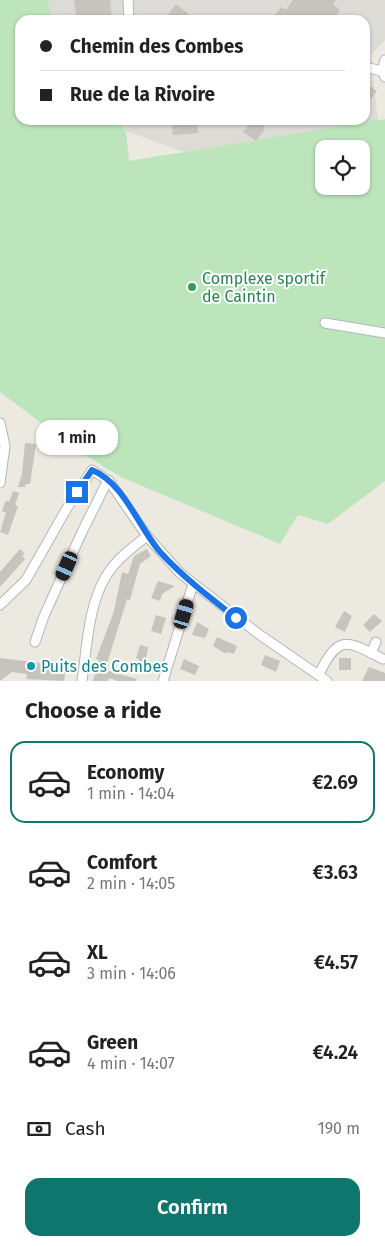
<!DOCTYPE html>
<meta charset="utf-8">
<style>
body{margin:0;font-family:"Fira Sans",sans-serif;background:#f2f2f2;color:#222;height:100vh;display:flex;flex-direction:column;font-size:19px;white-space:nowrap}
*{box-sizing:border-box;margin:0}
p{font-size:16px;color:#767676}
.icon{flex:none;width:28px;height:28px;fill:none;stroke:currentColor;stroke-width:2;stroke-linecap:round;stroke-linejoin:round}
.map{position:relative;height:681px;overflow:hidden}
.sheet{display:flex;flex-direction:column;background:#fff;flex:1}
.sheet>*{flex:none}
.hud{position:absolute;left:15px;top:15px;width:355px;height:110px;border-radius:15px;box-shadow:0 1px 4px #0004;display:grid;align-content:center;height:110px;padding:0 25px;background:#fff}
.controls{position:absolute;left:315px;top:140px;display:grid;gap:10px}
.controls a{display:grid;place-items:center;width:55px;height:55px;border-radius:10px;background:#fff;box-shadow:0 1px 4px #0004;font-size:25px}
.end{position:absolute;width:22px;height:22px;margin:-11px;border:6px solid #1a73e8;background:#fff;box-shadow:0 0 0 2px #fff}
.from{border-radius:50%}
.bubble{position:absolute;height:35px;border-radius:15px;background:#fff;box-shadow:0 1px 4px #0004;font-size:16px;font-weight:600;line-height:35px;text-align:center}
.car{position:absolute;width:15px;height:30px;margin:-15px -8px;border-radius:6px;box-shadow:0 0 4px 1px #0007;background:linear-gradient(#222 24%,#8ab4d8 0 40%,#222 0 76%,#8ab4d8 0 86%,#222 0)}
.hud b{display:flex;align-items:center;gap:18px;height:48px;font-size:19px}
.hud b+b{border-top:1px solid #e0e0e0}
.hud i{width:12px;height:12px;background:#222}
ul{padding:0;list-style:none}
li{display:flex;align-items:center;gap:15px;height:82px;margin:0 10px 8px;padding:0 15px;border:2px solid transparent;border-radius:15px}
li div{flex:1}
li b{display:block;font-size:19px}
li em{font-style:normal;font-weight:600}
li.on{border-color:#0f766e}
li>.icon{width:45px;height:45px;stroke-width:1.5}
h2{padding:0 25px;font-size:22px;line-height:60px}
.pay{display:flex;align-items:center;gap:12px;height:55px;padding:0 25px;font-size:19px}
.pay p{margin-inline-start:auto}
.action{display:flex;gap:10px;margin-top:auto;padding:10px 25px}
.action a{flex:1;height:58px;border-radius:15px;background:#0f766e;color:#fff;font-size:20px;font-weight:600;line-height:58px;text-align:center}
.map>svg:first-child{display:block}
</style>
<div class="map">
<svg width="385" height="681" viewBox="0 0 385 681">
<rect width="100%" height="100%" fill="#ece9e0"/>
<!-- industrial -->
<polygon fill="#dddbd5" points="48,0 385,0 385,40 371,55 378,122 184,152 126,131 114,120 365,120 365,20 52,20"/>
<!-- green -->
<path fill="#bce5bb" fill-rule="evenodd" d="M0 0H48L52 20H20V120H114L126 131 129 161 385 119V481L328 524 298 515 280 544 121 477 80 452 0 392ZM324 149H361V186H324Z"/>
<!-- building -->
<g fill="#c7c4bd">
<polygon points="74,0 110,0 112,18 107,20 77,20"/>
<polygon points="293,0 336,0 333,4 340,10 333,20 278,20 274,16 281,7 286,10"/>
<polygon points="176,4 196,20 164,20"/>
<polygon points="365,82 377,91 365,106"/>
<polygon points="171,120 197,120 198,133 173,135"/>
<polygon points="252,120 268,120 263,126 265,129 256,141 243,132"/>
<polygon points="25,443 36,444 30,484 26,484 25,487 18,487 22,474"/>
<polygon points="13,491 19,493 15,505 18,506 8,535 0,532 6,513 2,511 6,500 9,502"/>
<polygon points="20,549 25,554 22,556 25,559 0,587 0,572"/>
<polygon points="147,549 151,556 140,564 130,600 127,599 105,670 137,679 136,681 117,681 109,678 108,681 93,681 99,660 96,659 114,611 122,572 128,574 134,556"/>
<polygon points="158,581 175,586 162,594 160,601 151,598"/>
<polygon points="344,611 352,616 345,632 335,627"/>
<polygon points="374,614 382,621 370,632 363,625"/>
<polygon points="156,615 166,618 161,634 151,631"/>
<polygon points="197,622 209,629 205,638 192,635"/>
<polygon points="217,637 237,646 234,654 227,652 226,654 213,646"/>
<polygon points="140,645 148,647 145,665 138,663 139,659 136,658"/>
<polygon points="265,655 280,661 276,672 261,665"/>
<polygon points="0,658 66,666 64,681 26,679 27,674 12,672 0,681"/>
<rect x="339" y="658" width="12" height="12"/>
<polygon points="184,659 199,666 195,675 180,669"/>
<polygon points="369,667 385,673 385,681 362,681"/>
</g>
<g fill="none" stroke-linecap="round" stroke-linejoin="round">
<defs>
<g id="minor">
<polyline points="128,0 129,20"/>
<polyline points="385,60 382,71 385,77"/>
<polyline points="365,67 382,71"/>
<polyline points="325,323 385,333"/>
<polyline points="0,423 5,446 0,483"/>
<polyline points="0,605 26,580 67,508 92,470 109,481 147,536 180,573 260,635 327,681"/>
<polyline points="35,642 44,616 82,532 108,480"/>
<polyline points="371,653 376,642"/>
<path d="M319 674C339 634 346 640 383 659"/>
<path d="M82 681C87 647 88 603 108 573 118 558 133 547 147 536"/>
<polyline points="163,681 193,584"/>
</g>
</defs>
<!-- minor casing -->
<use href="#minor" stroke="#b3b6bb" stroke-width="11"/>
<!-- minor -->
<use href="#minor" stroke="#fff" stroke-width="9"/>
</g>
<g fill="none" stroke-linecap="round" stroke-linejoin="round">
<!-- route -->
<path stroke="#1a73e8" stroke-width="6" d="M77 492 92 470C124 483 138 526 160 552 183 577 209 597 236 618"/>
</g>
<!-- markers -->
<circle fill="#2e9e5b" stroke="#fff" stroke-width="2" cx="192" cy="287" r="5"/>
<circle fill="#0f9aa8" stroke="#fff" stroke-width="2" cx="31" cy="666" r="5"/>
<g text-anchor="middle" stroke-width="4" stroke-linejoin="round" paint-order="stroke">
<!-- leisure labels -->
<g font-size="16" fill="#27864d" stroke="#fff" text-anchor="start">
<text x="202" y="284">Complexe sportif<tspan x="202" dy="18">de Caintin</tspan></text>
</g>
<!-- culture labels -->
<g font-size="16" fill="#0d838f" stroke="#fff" text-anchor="start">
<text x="41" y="672">Puits des Combes</text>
</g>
</g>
</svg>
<div class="controls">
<a><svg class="icon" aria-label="locate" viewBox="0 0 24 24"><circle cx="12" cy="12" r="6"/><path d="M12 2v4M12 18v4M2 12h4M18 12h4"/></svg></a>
</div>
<i class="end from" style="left:236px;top:618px"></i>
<i class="end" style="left:77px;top:492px"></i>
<div class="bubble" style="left:36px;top:420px;width:82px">1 min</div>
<i class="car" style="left:67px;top:566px;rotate:204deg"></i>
<i class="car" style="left:184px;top:614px;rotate:17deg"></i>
<div class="hud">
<b><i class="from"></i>Chemin des Combes</b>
<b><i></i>Rue de la Rivoire</b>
</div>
</div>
<section class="sheet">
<h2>Choose a ride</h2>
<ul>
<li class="on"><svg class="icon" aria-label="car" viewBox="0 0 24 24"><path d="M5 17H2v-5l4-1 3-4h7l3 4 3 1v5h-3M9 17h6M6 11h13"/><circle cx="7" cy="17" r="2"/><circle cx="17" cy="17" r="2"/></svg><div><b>Economy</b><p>1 min · 14:04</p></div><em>€2.69</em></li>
<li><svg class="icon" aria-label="car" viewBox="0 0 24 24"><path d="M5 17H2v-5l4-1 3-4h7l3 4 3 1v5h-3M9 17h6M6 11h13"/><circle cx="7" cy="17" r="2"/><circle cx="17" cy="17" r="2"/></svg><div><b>Comfort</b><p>2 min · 14:05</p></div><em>€3.63</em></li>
<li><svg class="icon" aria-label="car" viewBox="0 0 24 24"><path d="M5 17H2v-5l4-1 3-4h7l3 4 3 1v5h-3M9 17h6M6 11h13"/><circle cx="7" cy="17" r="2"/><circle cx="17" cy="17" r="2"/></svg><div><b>XL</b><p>3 min · 14:06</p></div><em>€4.57</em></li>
<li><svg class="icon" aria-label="car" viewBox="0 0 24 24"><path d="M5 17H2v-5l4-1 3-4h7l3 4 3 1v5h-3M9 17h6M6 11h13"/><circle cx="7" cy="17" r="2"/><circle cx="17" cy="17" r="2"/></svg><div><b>Green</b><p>4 min · 14:07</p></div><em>€4.24</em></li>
</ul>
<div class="pay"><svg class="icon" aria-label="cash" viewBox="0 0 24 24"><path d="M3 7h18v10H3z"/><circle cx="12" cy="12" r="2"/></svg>Cash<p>190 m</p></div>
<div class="action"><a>Confirm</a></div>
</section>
